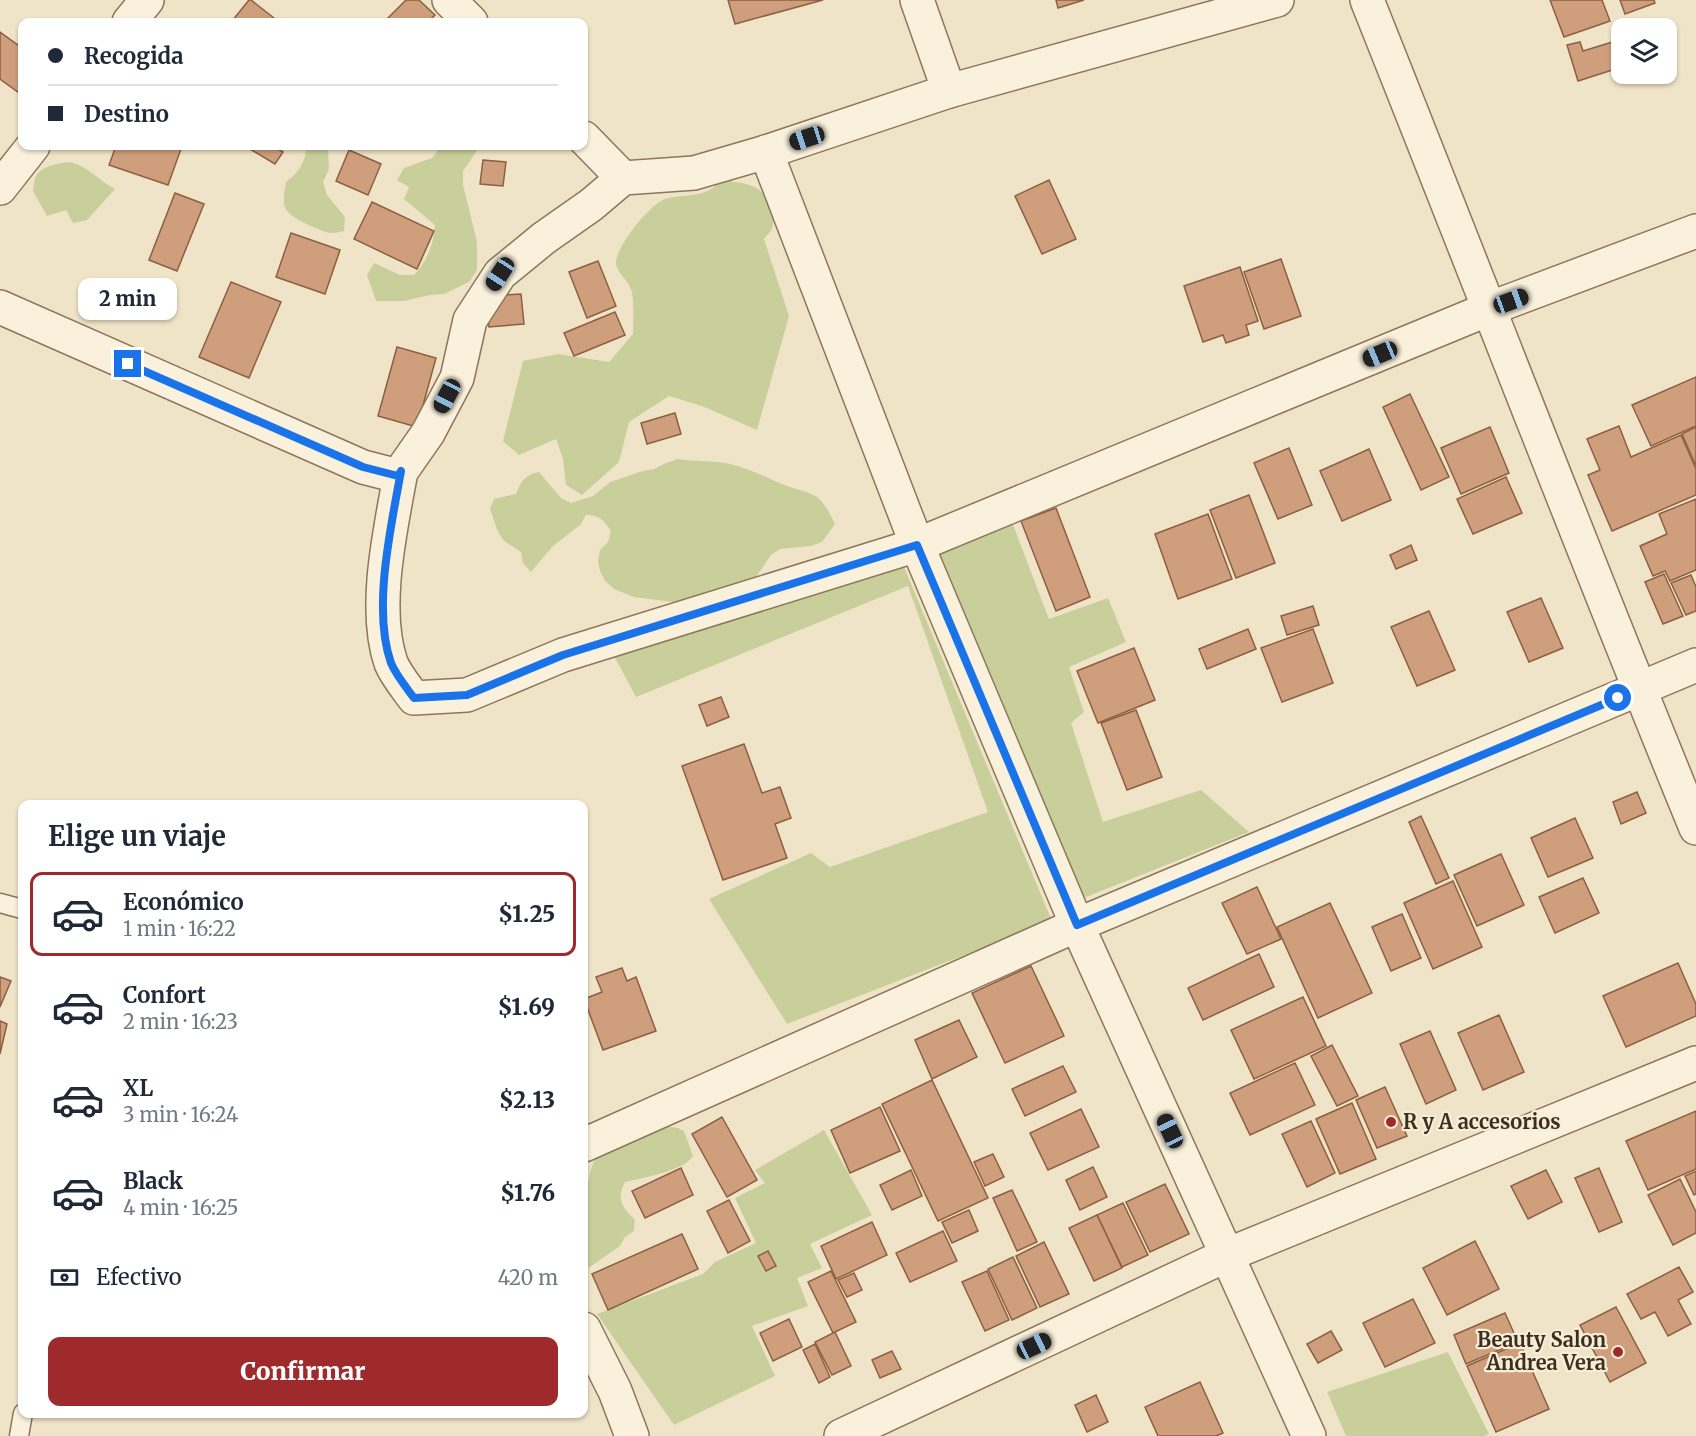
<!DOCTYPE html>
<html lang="es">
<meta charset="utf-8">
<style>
body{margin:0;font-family:Merriweather,serif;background:#f2f2f3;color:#1f2937;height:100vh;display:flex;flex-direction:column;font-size:22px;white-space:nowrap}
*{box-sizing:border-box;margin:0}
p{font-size:20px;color:#747a83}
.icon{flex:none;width:33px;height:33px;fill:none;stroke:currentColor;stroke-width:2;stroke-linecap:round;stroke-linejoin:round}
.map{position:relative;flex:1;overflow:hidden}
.sheet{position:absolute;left:18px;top:800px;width:570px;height:618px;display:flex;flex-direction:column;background:#fff;border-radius:12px;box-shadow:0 2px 4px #0004}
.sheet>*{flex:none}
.guide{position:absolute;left:18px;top:18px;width:570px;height:132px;border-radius:12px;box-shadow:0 2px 4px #0004;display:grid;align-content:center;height:132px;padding:0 30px;background:#fff}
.fabs{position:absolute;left:1611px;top:18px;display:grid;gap:12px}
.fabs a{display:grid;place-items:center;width:66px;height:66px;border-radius:12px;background:#fff;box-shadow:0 2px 4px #0004;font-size:30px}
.end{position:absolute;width:27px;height:27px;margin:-14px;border:8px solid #1a73e8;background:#fff;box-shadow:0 0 0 3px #fff}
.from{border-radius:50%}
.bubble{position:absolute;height:42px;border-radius:12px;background:#fff;box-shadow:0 2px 4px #0004;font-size:20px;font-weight:800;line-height:42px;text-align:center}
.car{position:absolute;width:18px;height:36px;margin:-18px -9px;border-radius:8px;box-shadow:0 0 4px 2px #0007;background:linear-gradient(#222 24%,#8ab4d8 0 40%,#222 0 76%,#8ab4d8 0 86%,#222 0)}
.guide b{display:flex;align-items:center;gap:21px;height:57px;font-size:22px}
.guide b+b{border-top:2px solid #e0e1e3}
.guide i{width:15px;height:15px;background:#1f2937}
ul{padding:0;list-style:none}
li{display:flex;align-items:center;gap:18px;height:84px;margin:0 12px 9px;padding:0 18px;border:3px solid transparent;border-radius:12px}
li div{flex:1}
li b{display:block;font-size:22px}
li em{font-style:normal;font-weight:800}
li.current{border-color:#9e2a2b}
li>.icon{width:54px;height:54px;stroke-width:1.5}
h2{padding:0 30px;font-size:27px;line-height:72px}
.pay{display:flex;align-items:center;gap:15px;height:66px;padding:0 30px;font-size:22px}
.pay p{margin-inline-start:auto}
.button{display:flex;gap:12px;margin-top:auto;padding:12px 30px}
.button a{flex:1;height:69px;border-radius:12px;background:#9e2a2b;color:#fff;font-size:24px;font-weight:800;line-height:69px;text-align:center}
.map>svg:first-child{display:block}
</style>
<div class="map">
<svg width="1696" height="1436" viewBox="0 0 1696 1436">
<rect width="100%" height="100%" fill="#f0e4c8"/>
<!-- green -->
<g fill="#c9cf9b">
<path d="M306 146H328L329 169 323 182 327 195 345 217 344 231C340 232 335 233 330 233 320 231 293 219 287 211 281 203 285 191 286 182 299 172 306 162 306 146Z"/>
<path d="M441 146H480L463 171V185L477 242V270L469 282 444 294 430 295 404 301H376L367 275 374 263 400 275H414C427 261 434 244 435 225L404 199 409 187 397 180 404 168 432 158Z"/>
<path d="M70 162C89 167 98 180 115 189L87 220 73 223 66 210 47 216 33 191C34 187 34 179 36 176 43 165 60 163 70 162Z"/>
<path d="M731 181C740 183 751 184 758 189 769 197 777 215 772 228 771 232 766 236 764 239L789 316 757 430 702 406 669 396 629 422 619 462 582 495 566 485 563 459 556 439 519 455 503 441 523 361 558 354 609 362 633 334C633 322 635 297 630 287 627 280 617 272 616 264 615 247 650 204 665 199 676 195 695 197 707 191 720 185 713 182 731 181Z"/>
<path d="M678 459C695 462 713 460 730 464 748 468 765 477 782 484 816 497 818 489 835 524L822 542 811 546 780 549 771 555 752 583 680 603 634 597 614 589 605 581 600 571 598 561 600 550 608 542 611 531C604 520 599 515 586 515L580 525 553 546 531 572 523 563 521 552 504 541 498 532 490 509 494 499 516 494C521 481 525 475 539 472L561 498 571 503 593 496 610 482 643 471 654 469 666 463Z"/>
<polygon points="1010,517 1049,619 1108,598 1126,642 1069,667 1084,712 1071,723 1103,822 1201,790 1249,832 1071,903 920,552"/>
<polygon points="899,555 1052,921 787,1024 709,899 811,853 830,867 988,812 908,586 636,697 613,654"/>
<path d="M653 1124 678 1128 684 1131 693 1156C684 1171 642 1178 625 1182 616 1199 622 1207 635 1220L634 1231 625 1237 620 1246 584 1271V1213L588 1208C585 1187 590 1170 598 1151Z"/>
<polygon points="824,1130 872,1215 810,1244 822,1268 797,1278 808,1306 752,1326 775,1376 674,1425 597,1314 703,1274 715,1262 756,1243 735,1198 765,1183 755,1170"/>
<polygon points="1448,1352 1489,1434 1484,1436 1346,1436 1327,1392"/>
</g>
<!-- building -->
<g fill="#cf9f7d" stroke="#8d5f41" stroke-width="1.5">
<polygon points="249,0 251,0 279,22 234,22 232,21"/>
<polygon points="406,0 419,0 435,15 428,22 384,22"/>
<polygon points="728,0 823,0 735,24"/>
<polygon points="1056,0 1084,0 1058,8"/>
<polygon points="1550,0 1602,0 1610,21 1564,37"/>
<polygon points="1620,0 1654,0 1655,3 1625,14"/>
<polygon points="0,32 22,48 22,95 0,79"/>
<polygon points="1622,39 1622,67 1578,81 1567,45 1580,42 1583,51"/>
<polygon points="116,146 182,146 168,185 109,165"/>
<polygon points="245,146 273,146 283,152 275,164"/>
<polygon points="349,150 381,164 368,195 336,181"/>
<polygon points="483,160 506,162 503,186 480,184"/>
<polygon points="1049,180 1076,239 1042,254 1015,196"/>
<polygon points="175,193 204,204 177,271 149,260"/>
<polygon points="372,202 434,231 417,269 354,239"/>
<polygon points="291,233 340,250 325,294 276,277"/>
<polygon points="1281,259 1301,316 1264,329 1244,272"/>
<polygon points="598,261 616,306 587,318 569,272"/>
<polygon points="1240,267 1258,321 1246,325 1249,335 1226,343 1223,335 1203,342 1184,286"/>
<polygon points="231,282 281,302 249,378 199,357"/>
<polygon points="521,294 524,324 489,327 486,296"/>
<polygon points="615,312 625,335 574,356 564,333"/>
<polygon points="397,347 436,358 417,427 378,416"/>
<polygon points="1696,377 1696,426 1651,446 1632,405"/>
<polygon points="1410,394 1449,477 1421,490 1383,407"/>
<polygon points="675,413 681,434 647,444 641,423"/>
<polygon points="1619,426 1631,457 1681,435 1696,469 1696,495 1612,531 1588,475 1600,470 1587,439"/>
<polygon points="1490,427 1509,473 1461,494 1441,448"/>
<polygon points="1696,427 1696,466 1682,434"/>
<polygon points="1289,448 1312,505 1278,519 1254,463"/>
<polygon points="1369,449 1391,500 1342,521 1320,471"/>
<polygon points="1506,477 1522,513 1473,534 1457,499"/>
<polygon points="1249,495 1275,563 1236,578 1210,510"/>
<polygon points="1696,499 1696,570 1670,581 1665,571 1653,576 1640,546 1667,534 1659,514"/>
<polygon points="1056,508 1090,597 1056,611 1021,521"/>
<polygon points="1208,514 1232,579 1178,599 1155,534"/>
<polygon points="1411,545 1417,560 1396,569 1390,555"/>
<polygon points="1664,574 1683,616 1663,624 1645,582"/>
<polygon points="1691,575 1696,587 1696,611 1686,615 1671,583"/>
<polygon points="1541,598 1563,648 1529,662 1507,612"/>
<polygon points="1313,606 1319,625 1287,635 1281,616"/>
<polygon points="1429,611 1455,670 1417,686 1391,627"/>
<polygon points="1248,629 1256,649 1207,669 1199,649"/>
<polygon points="1313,629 1333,683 1282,702 1261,648"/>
<polygon points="1134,648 1155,700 1098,723 1077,671"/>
<polygon points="721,697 729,717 707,726 699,705"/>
<polygon points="1136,710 1162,777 1127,790 1101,723"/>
<polygon points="744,744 762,793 780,787 791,818 775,824 787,858 723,880 682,766"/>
<polygon points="1637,792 1646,813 1621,824 1613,802"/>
<polygon points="1421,816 1449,878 1436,884 1409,822"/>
<polygon points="1575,818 1593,858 1548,877 1531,838"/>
<polygon points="1501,854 1524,905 1477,926 1454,875"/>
<polygon points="1583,878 1599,913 1555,933 1539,897"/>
<polygon points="1453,881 1482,947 1433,969 1404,903"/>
<polygon points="1257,887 1281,939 1247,954 1222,903"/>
<polygon points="1330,903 1372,993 1318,1018 1277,927"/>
<polygon points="1402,914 1421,958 1391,971 1372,927"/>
<polygon points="1259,954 1274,987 1203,1020 1188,988"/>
<polygon points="1678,963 1696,1004 1696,1016 1626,1047 1603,996"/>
<polygon points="1031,966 1064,1036 1005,1063 972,993"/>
<polygon points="622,968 627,981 636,977 656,1031 603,1050 584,999 602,992 596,977"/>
<polygon points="0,977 11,981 0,1007"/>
<polygon points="1303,997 1326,1046 1254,1079 1231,1030"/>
<polygon points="1499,1015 1524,1072 1483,1090 1458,1033"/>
<polygon points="959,1020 977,1057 932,1079 915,1040"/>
<polygon points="0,1021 7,1024 0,1054"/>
<polygon points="1430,1031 1456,1090 1426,1104 1400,1044"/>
<polygon points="1332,1045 1358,1096 1337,1106 1311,1056"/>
<polygon points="1295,1063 1315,1105 1250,1135 1230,1093"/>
<polygon points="1063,1066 1076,1092 1025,1116 1012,1089"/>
<polygon points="932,1080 988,1198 938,1221 882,1104"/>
<polygon points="1385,1087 1407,1136 1377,1148 1356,1100"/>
<polygon points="1352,1103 1376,1159 1340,1174 1316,1119"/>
<polygon points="880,1107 900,1151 850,1173 831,1130"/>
<polygon points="1081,1109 1099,1147 1048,1170 1030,1133"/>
<polygon points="1696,1111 1696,1169 1648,1190 1626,1141"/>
<polygon points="722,1117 757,1180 727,1197 692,1134"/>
<polygon points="1311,1121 1335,1173 1307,1187 1282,1134"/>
<polygon points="993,1154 1004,1177 985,1186 974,1162"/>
<polygon points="1093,1167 1107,1197 1080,1210 1066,1180"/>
<polygon points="681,1168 693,1195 645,1218 632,1191"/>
<polygon points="1599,1168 1622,1222 1599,1232 1575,1178"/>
<polygon points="911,1170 922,1196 892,1210 880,1185"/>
<polygon points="1546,1170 1562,1202 1528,1219 1511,1186"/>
<polygon points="1696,1171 1696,1194 1694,1195 1685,1176"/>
<polygon points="1680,1179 1696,1212 1696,1233 1673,1245 1648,1195"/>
<polygon points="1165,1184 1189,1234 1150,1252 1126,1202"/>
<polygon points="1012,1190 1037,1242 1017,1251 993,1198"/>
<polygon points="729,1200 750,1241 728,1253 707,1211"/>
<polygon points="1123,1203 1148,1255 1122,1267 1097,1215"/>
<polygon points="969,1210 978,1231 952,1243 942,1222"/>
<polygon points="1097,1215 1122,1268 1094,1281 1069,1228"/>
<polygon points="872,1222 887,1255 836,1279 821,1246"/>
<polygon points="943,1231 957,1261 910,1282 896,1253"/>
<polygon points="682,1234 698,1269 608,1310 592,1274"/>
<polygon points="1475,1241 1499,1289 1447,1315 1423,1268"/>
<polygon points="1044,1242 1069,1294 1040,1307 1016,1256"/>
<polygon points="768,1251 776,1266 766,1271 758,1256"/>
<polygon points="1013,1257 1037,1308 1012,1320 988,1269"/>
<polygon points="1679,1267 1693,1292 1678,1300 1691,1324 1668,1336 1655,1312 1641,1319 1627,1294"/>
<polygon points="831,1271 856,1322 833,1333 808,1282"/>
<polygon points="987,1271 1009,1320 985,1331 962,1282"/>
<polygon points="854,1273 862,1290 847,1297 838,1280"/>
<polygon points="1413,1299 1435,1343 1385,1367 1363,1323"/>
<polygon points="1616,1307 1646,1363 1610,1382 1580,1325"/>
<polygon points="1505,1313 1518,1342 1466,1364 1454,1335"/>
<polygon points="789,1319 802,1347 773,1361 760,1333"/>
<polygon points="1331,1331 1342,1350 1318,1363 1307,1344"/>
<polygon points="835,1332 851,1366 832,1375 815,1342"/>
<polygon points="1520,1343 1549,1409 1496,1432 1467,1366"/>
<polygon points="815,1344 830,1377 819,1383 803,1350"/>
<polygon points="892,1351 901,1369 880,1378 872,1360"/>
<polygon points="1200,1382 1223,1433 1216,1436 1158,1436 1145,1407"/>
<polygon points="1096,1395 1108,1422 1087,1432 1075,1405"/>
</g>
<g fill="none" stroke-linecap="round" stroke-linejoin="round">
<defs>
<g id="service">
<polyline points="0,903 22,909"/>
<polyline points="19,1436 23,1413"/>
</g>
<g id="minor">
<polyline points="449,0 471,22"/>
<polyline points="917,0 949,91"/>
<path d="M1367 0C1477 275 1583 553 1696 828"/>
<polyline points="129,22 147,0"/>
<polyline points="584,138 623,178"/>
<polyline points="766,152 917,545 1077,925 1309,1436"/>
<polyline points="0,188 33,146"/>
<polyline points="0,307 363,467 398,476 428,433 457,378 470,320 500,274 544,238 591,205 623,178 694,173 766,152 949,91 1277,0"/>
<path d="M401 471C391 527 372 608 391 663 396 675 406 687 414 698L467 695 563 655 917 545 1491 308 1696 231"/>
<polyline points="584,1145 1077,925 1696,665"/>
<polyline points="584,1329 615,1391 632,1436"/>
<polyline points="841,1436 1227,1255 1696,1063"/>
</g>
</defs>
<!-- service casing -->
<use href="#service" stroke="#8d765c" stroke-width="21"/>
<!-- minor casing -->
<use href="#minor" stroke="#8d765c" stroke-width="36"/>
<!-- service -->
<use href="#service" stroke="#faf1dc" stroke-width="18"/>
<!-- minor -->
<use href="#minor" stroke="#faf1dc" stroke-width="33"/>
</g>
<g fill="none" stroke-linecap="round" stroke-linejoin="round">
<!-- route -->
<path stroke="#1a73e8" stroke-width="8" d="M128 364 363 467 398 476 401 471C391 527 372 609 391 663 396 675 406 687 414 698L467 695 563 655 917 545 1077 925 1618 698"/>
</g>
<!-- markers -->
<g fill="#9e2a2b" stroke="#f7eed8" stroke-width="2">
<circle cx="1391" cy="1122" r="6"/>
<circle cx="1618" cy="1352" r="6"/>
</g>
<g text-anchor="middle" stroke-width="4.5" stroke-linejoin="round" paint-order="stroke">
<!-- poi labels -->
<g font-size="20" font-weight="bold" fill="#3d2e20" stroke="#f7eed8" text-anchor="start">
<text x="1403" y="1129">R y A accesorios</text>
<text x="1606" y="1347" text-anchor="end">Beauty Salon<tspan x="1606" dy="23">Andrea Vera</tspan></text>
</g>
</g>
</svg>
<div class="fabs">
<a><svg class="icon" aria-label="layers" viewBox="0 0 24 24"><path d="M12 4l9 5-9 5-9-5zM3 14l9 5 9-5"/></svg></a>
</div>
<i class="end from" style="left:1618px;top:698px"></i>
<i class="end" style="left:128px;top:364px"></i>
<div class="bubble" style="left:78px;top:278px;width:99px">2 min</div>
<i class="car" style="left:807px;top:138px;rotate:252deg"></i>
<i class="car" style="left:500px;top:274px;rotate:213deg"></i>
<i class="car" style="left:1511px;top:301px;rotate:70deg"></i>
<i class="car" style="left:1380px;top:354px;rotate:247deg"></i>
<i class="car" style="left:447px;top:396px;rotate:208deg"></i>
<i class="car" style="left:1170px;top:1131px;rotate:335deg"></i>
<i class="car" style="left:1034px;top:1346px;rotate:65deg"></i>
<div class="guide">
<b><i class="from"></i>Recogida</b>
<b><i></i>Destino</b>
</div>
<section class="sheet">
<h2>Elige un viaje</h2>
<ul>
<li class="current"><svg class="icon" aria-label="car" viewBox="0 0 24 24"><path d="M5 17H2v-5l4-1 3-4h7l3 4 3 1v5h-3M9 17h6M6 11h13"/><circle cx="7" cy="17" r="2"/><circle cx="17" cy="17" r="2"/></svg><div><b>Económico</b><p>1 min · 16:22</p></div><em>$1.25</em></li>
<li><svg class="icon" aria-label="car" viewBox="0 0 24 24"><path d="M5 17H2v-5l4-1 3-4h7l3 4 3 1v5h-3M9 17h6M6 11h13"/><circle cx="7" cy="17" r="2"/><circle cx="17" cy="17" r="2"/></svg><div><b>Confort</b><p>2 min · 16:23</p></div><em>$1.69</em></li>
<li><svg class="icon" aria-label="car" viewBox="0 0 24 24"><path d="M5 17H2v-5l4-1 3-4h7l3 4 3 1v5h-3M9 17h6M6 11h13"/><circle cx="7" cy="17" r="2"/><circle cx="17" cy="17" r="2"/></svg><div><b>XL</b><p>3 min · 16:24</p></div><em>$2.13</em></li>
<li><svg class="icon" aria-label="car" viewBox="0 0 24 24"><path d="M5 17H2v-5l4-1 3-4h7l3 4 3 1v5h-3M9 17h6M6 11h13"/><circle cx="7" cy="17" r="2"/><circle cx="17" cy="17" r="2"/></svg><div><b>Black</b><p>4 min · 16:25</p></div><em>$1.76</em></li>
</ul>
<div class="pay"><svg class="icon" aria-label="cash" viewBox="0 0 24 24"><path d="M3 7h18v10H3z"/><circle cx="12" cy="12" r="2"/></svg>Efectivo<p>420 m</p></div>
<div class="button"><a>Confirmar</a></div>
</section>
</div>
